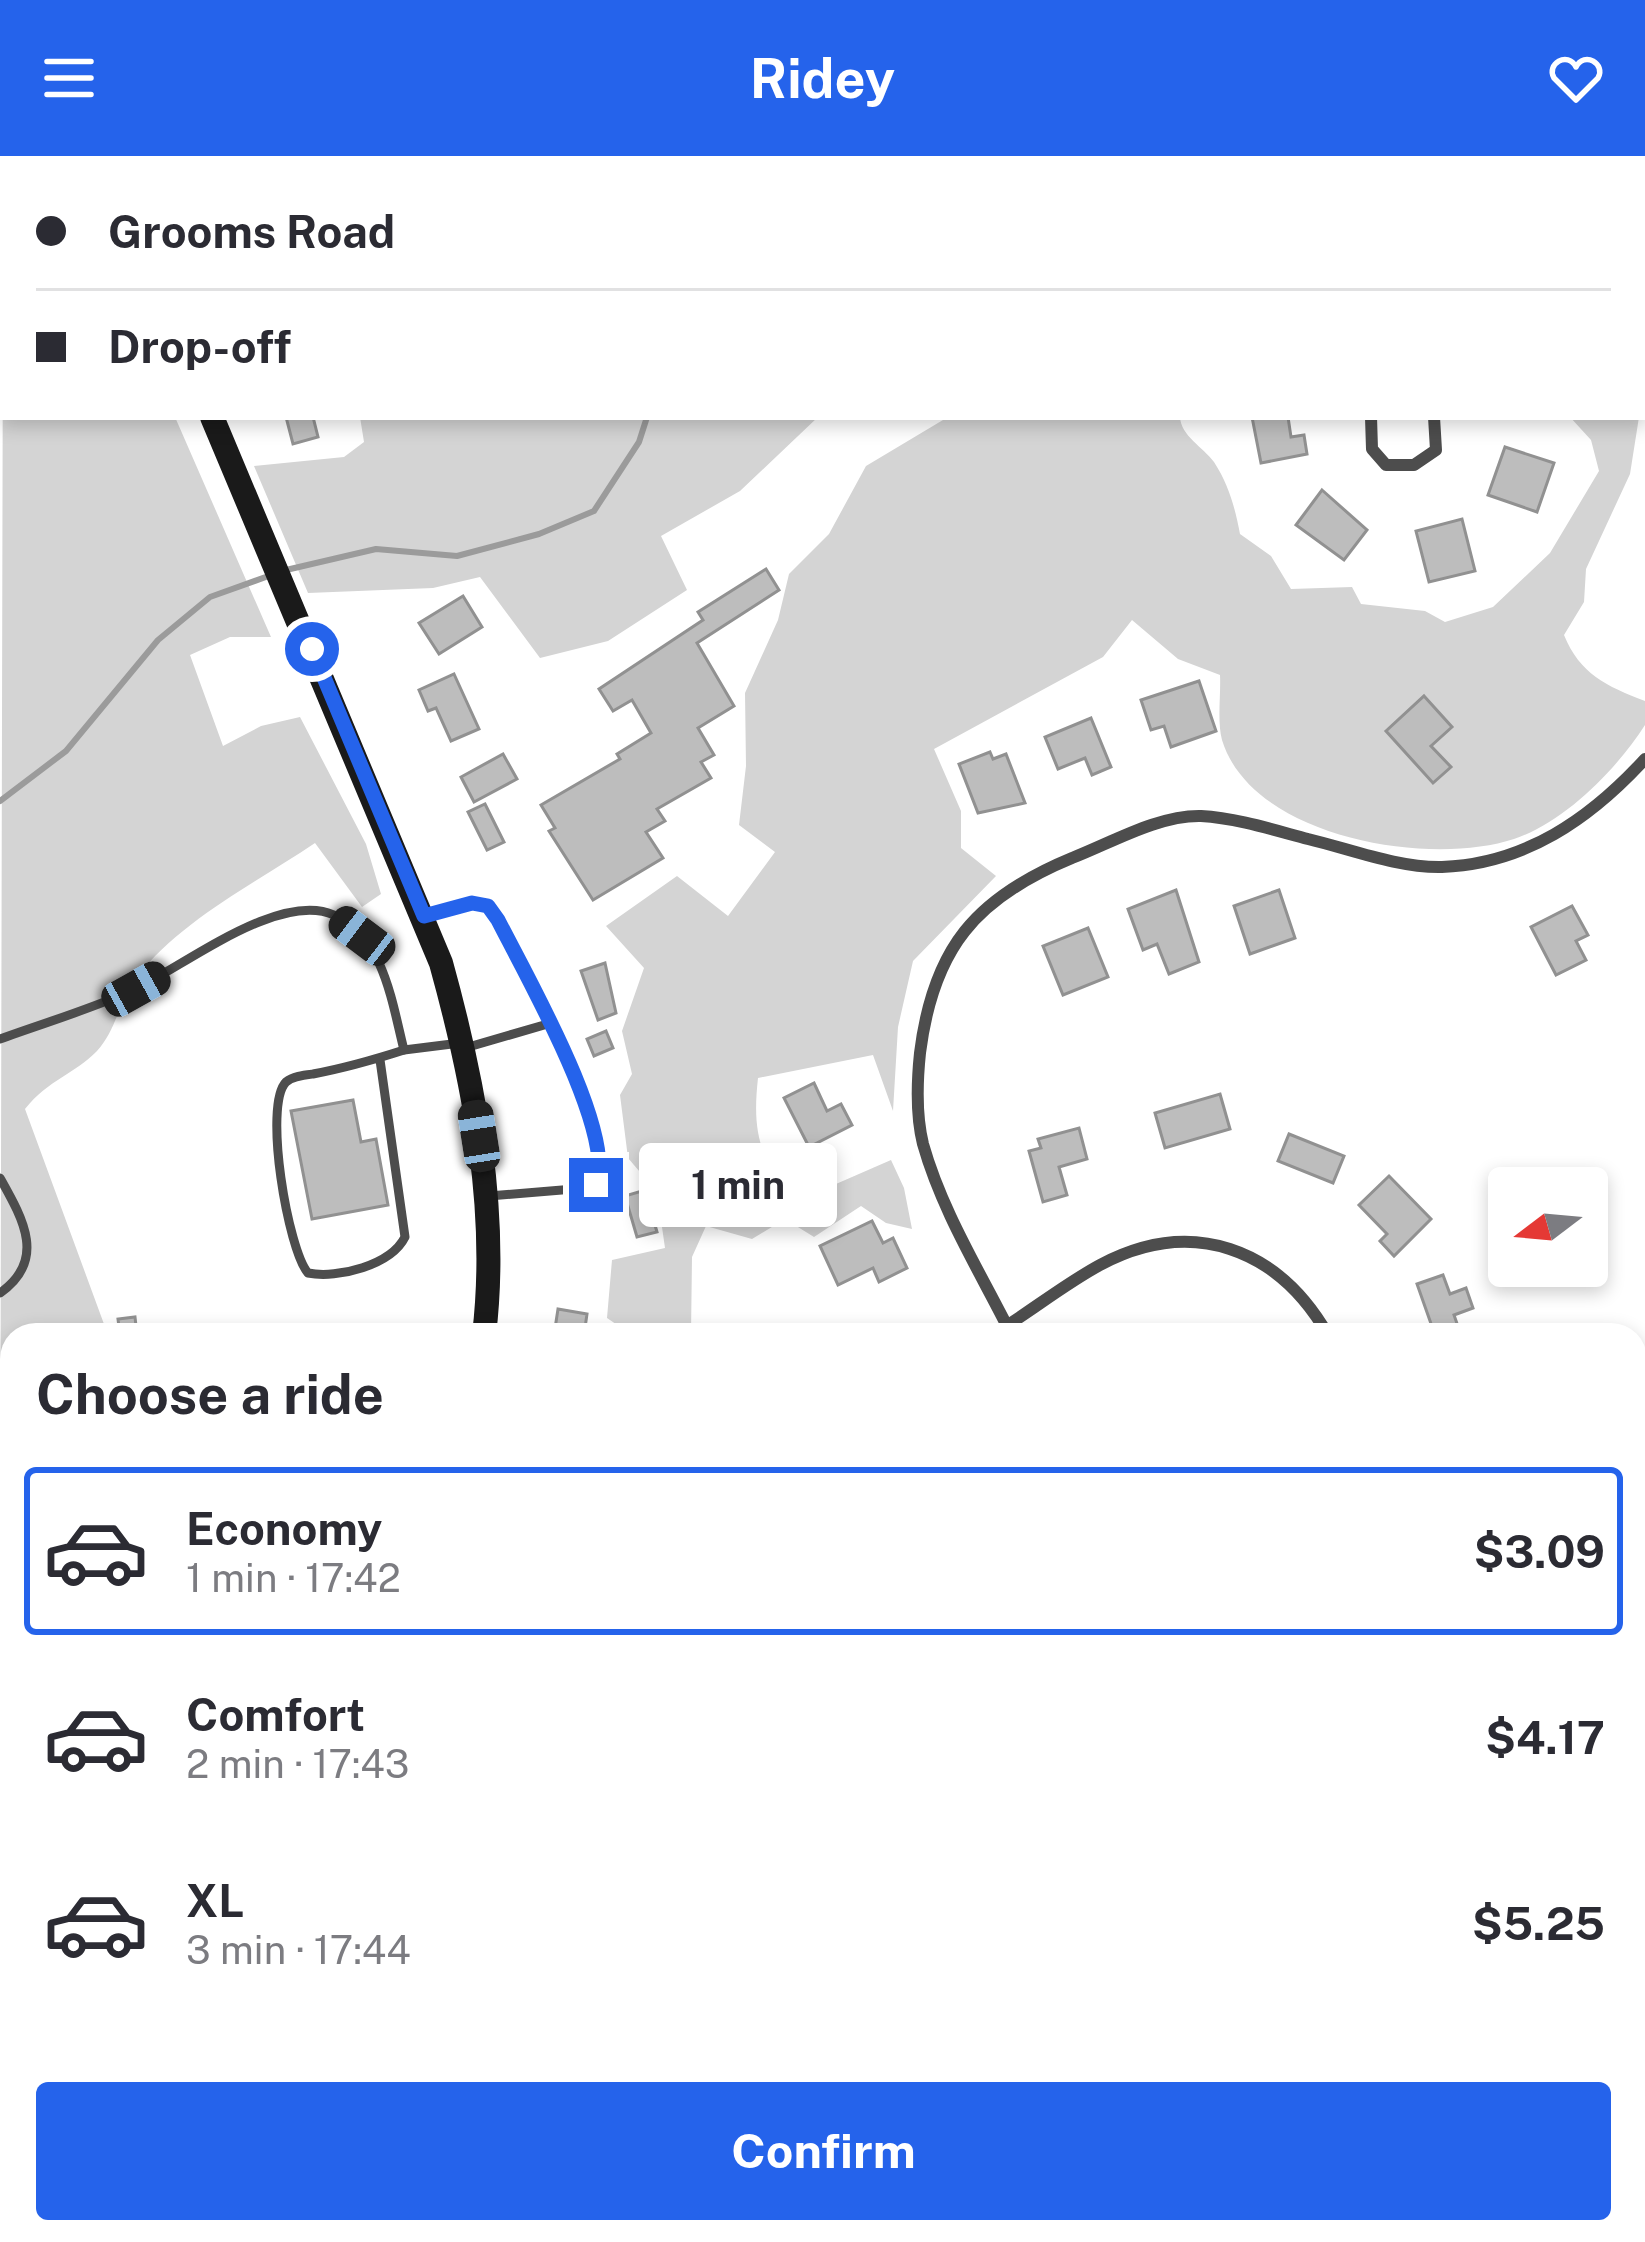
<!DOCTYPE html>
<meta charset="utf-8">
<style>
body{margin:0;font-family:"Public Sans",sans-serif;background:#f2f2f3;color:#2b2b33;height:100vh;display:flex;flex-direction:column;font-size:45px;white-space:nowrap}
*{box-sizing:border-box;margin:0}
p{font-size:39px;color:#7c7c81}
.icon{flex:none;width:66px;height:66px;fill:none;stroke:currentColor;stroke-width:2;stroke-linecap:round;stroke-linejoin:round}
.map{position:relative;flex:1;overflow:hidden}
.sheet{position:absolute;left:0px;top:1167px;width:1647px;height:921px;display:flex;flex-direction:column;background:#fff;border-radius:36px 36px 0 0;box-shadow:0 6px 18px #0003}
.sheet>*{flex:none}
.guide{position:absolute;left:0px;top:0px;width:1647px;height:264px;box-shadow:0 6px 18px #0003;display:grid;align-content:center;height:264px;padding:0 36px;background:#fff}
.needle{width:78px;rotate:254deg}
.tools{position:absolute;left:1488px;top:1011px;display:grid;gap:24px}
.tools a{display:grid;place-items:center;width:120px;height:120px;border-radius:12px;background:#fff;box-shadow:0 6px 18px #0003;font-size:60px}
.end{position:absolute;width:54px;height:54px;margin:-27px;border:15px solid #2563eb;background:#fff;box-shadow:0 0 0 6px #fff}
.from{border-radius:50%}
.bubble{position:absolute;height:84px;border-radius:12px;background:#fff;box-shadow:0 6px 18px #0003;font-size:39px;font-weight:700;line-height:84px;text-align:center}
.car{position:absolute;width:36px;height:72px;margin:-36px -18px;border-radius:15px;box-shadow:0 0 9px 3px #0007;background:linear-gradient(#222 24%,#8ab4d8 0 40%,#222 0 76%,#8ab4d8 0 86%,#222 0)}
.guide b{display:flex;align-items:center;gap:42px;height:114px;font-size:45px}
.guide b+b{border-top:3px solid #e1e1e2}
.guide i{width:30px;height:30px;background:#2b2b33}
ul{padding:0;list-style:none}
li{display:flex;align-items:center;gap:36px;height:168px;margin:0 24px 18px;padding:0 12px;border:6px solid transparent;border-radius:12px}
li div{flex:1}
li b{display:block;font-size:45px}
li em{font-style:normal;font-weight:700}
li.on{border-color:#2563eb}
li>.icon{width:108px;height:108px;stroke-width:1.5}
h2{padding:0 36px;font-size:54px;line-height:144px}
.primary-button{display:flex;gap:24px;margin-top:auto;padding:24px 36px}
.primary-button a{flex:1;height:138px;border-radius:12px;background:#2563eb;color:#fff;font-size:48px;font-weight:700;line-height:138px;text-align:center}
header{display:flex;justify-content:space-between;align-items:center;height:156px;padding:0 36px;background:#2563eb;color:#fff;font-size:54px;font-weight:700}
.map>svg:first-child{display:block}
</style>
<header><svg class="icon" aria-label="menu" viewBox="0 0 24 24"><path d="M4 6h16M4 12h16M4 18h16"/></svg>Ridey<svg class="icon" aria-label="heart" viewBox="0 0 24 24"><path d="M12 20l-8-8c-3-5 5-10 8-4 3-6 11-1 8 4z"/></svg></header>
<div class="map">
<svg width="1645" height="2086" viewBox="0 0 1645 2086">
<rect width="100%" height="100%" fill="#fff"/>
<!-- green -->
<g fill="#d4d4d4">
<polygon points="636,0 1205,0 1211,3 633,3"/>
<path d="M3 117V261H175L271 481H230L190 499 223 590 261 570 300 561 366 688 381 738 362 751 315 687C256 727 181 764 137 821 119 844 117 873 97 895 75 918 49 923 25 953L108 1179H12V1460L0 1461Z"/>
<polygon points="360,261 818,261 740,335 661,380 687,434 608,485 540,502 480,421 433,432 308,437 254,310 344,301 364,286"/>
<path d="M948 261H1180C1181 280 1203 291 1214 306 1229 329 1235 352 1240 378L1271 400 1291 433 1352 431 1361 448 1425 455 1445 466 1493 451 1550 397 1599 315 1591 284 1570 261H1639L1630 318 1586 413 1584 446 1564 479C1580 518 1606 530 1645 545V569C1616 614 1565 666 1514 683 1429 711 1252 682 1222 584 1217 565 1221 539 1220 519L1178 503 1132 464 1103 501 934 593 961 655V692L996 720 913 805 898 871 893 955 873 899 758 922C752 976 759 1005 797 1045L891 1004 904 1032 912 1073 886 1067 861 1050 814 1081 785 1063 752 1083 706 1070 692 1101 691 1179H632L607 1162 612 1104 665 1092 657 1036 628 1002 620 939 632 918 622 875 644 812 606 770 677 720 728 760 775 696 739 669 746 610 745 537 778 464 789 418 829 378 866 310Z"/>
</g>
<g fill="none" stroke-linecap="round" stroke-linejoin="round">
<!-- stream -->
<g stroke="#9b9b9b" stroke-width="6">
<polyline points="787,3 790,0"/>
<polyline points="286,414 376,393 457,400 539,378 594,355 639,286 647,261"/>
<polyline points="0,645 66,595 158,484 210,441 274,418"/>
</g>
</g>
<!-- building -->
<g fill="#bdbdbd" stroke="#919191" stroke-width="3">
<polygon points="286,261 313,261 318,281 293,288"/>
<polygon points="1252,261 1288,261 1291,281 1304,279 1307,298 1261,307"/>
<polygon points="1505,291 1554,307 1537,356 1488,339"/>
<polygon points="1322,334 1367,374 1344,404 1296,369"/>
<polygon points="1462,363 1475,415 1429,426 1416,375"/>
<polygon points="766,413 779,434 697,487 734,550 698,572 714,599 701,606 711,622 657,653 665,665 646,676 663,702 593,744 549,675 555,672 541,649 620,603 617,598 651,577 632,544 613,555 599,533 703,464 698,456"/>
<polygon points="463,440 482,471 439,498 419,467"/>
<polygon points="454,518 479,573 451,585 436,552 428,555 419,534"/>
<polygon points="1199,525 1216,575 1171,591 1164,570 1151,574 1141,544"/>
<polygon points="1424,540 1452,571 1431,590 1451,611 1433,627 1386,575"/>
<polygon points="1091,562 1111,611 1092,619 1085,602 1058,613 1045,581"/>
<polygon points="990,596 993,603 1006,598 1025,647 978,657 959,608"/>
<polygon points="503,598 517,623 474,646 461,621"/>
<polygon points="485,648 504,686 487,694 468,656"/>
<polygon points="1176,734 1199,806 1169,818 1157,788 1143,794 1128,753"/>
<polygon points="1279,734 1295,782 1250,798 1234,750"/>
<polygon points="1572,750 1588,779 1576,785 1586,804 1556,819 1531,771"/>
<polygon points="1088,772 1108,821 1063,839 1043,790"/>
<polygon points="605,807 616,857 598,864 581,815"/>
<polygon points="606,875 613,892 594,900 587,883"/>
<polygon points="814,927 827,955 841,948 852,969 809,991 784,942"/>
<polygon points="1220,938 1230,973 1165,992 1155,957"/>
<polygon points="353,944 361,986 376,983 388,1049 312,1063 291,955"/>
<polygon points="1079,972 1087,1003 1059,1011 1067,1039 1043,1046 1029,995 1041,992 1038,983"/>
<polygon points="1289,978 1344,1000 1333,1027 1278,1005"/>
<polygon points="1389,1020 1431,1063 1394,1100 1380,1085 1387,1078 1359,1049"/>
<polygon points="645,1034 657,1076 637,1081 625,1040"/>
<polygon points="872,1065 883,1087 893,1082 907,1112 879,1126 873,1112 838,1129 820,1090"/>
<polygon points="1443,1119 1450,1138 1466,1132 1473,1152 1454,1159 1461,1179 1435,1179 1417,1128"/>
<polygon points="558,1153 587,1158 584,1179 554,1179"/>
<polygon points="135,1161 137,1179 120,1179 118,1163"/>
</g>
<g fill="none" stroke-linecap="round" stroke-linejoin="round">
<!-- lane -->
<g stroke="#4d4d4d" stroke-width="9">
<path d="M425 759 472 747 487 750 498 763C523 814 617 978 596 1029L586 1032 489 1040"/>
<path d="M0 883C44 867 88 854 131 835 181 813 278 734 334 759 384 781 392 847 404 894L460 887"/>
<polyline points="465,892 551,867"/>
<path d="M380 904 405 1081C391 1109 338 1123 308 1117 288 1094 263 949 286 926 293 920 304 919 313 918 345 912 373 904 404 894"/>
<path d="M0 1022C23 1063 47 1104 0 1137"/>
</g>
<!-- street -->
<g stroke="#4d4d4d" stroke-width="12">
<polyline points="1363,0 1364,3"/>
<polyline points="1371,261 1372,293 1386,309 1414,309 1436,294 1434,261"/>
<path d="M1007 1170C977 1111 941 1052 923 988 916 960 917 926 920 897 933 793 975 742 1072 702 1111 687 1158 659 1201 660 1236 662 1274 674 1308 683 1350 693 1398 712 1442 711 1525 708 1590 663 1645 603"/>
<path d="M992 1179C1029 1157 1063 1129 1100 1109 1192 1060 1278 1092 1328 1179"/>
<polyline points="0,1560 12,1564"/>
<polyline points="0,1877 12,1868"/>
<polyline points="0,2059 12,2067"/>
<polyline points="25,2076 40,2086"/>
<polyline points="1010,2076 1022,2086"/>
<polyline points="1596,2076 1629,2086"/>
<polyline points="1560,2086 1564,2076"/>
</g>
<!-- secondary -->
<g stroke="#1a1a1a" stroke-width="24">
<polyline points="100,0 101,3"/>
<path d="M212 261 441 807C474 926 499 1055 484 1179"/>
<polyline points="307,2086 308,2076"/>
</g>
</g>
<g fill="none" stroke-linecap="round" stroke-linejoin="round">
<!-- route -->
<path stroke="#2563eb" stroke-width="15" d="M312 493 424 760 472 747 488 750 498 764C523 814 617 977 596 1029"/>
</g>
</svg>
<div class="tools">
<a><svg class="needle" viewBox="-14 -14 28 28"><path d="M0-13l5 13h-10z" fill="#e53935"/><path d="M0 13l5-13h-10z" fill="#7c7c81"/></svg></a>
</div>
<i class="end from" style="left:312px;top:493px"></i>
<i class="end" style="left:596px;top:1029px"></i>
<div class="bubble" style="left:639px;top:987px;width:198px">1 min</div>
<i class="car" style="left:362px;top:780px;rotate:307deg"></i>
<i class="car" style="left:136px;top:833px;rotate:61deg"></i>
<i class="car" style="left:479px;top:980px;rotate:351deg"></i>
<div class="guide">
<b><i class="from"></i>Grooms Road</b>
<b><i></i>Drop-off</b>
</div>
<section class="sheet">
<h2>Choose a ride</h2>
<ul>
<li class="on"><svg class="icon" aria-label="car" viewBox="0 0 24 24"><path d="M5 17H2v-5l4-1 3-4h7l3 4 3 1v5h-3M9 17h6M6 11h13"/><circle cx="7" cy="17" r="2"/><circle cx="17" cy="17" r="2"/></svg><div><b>Economy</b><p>1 min · 17:42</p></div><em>$3.09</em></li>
<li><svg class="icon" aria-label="car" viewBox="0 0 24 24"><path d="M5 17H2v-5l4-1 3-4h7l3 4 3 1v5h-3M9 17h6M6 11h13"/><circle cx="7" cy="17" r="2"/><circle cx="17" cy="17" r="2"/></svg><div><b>Comfort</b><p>2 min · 17:43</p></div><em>$4.17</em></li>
<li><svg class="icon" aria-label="car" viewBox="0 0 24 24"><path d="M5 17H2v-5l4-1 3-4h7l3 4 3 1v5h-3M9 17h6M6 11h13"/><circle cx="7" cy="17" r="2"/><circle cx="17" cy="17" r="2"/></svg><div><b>XL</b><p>3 min · 17:44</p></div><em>$5.25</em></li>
</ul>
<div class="primary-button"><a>Confirm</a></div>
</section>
</div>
